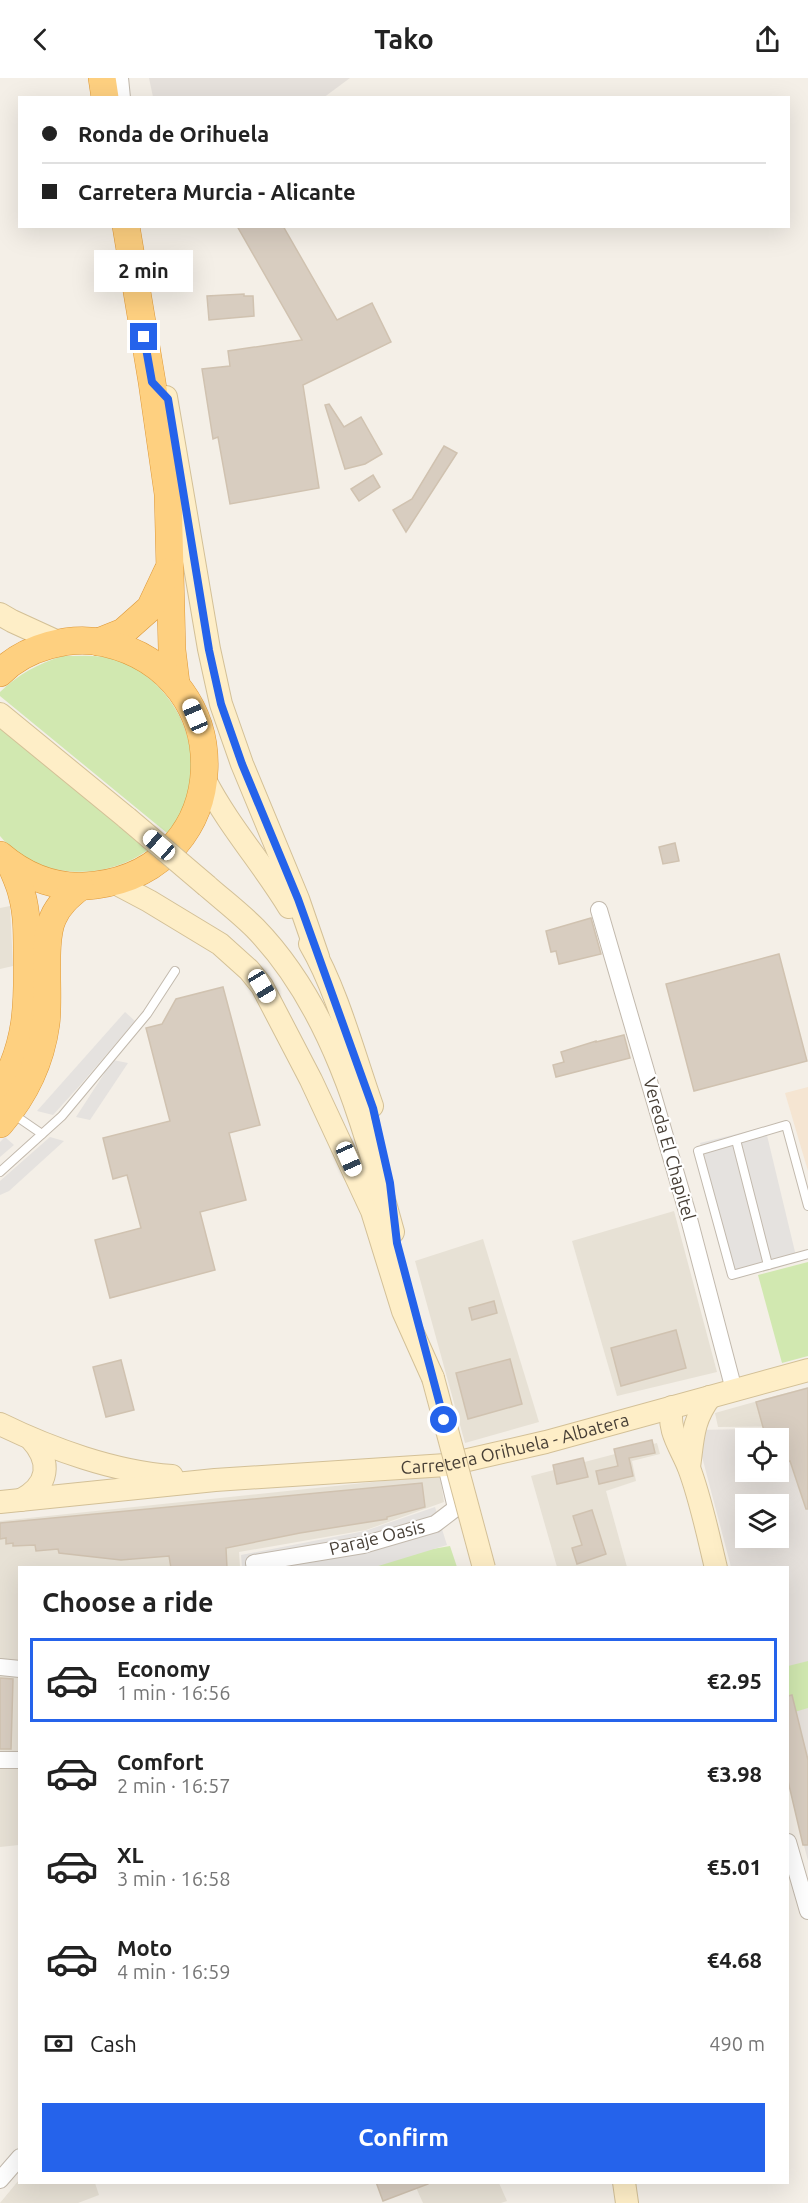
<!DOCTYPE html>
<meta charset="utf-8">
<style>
body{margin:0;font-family:Ubuntu,sans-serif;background:#f6f6f6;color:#222;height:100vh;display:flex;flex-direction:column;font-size:22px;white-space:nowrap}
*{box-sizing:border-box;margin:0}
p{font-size:20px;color:#767676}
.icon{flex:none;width:33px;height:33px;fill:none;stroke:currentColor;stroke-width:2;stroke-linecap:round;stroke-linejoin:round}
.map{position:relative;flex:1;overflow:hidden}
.drawer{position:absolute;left:18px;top:1488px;width:771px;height:618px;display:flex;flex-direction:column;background:#fff;border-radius:0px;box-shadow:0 6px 24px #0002}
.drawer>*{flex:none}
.top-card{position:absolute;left:18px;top:18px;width:772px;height:132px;border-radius:0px;box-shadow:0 6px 24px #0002;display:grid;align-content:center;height:132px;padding:0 24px;background:#fff}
.controls{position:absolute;left:735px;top:1350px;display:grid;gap:12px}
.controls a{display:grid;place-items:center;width:54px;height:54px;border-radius:0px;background:#fff;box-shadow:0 6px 24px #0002;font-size:30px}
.end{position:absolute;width:27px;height:27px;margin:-14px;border:8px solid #2563eb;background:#fff;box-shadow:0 0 0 3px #fff}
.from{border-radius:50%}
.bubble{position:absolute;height:42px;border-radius:0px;background:#fff;box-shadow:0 6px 24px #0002;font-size:20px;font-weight:700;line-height:42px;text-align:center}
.car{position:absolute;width:18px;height:36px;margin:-18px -9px;border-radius:8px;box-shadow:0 0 4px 2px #0007;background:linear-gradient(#fff 24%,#345 0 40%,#fff 0 76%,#345 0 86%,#fff 0)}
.top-card b{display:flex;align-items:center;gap:21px;height:57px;font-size:22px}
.top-card b+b{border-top:2px solid #e0e0e0}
.top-card i{width:15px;height:15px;background:#222}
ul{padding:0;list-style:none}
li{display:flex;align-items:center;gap:18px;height:84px;margin:0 12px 9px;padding:0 12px;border:3px solid transparent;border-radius:0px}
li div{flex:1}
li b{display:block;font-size:22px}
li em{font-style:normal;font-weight:700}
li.on{border-color:#2563eb}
li>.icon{width:54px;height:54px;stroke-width:1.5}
h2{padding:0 24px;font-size:27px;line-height:72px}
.pay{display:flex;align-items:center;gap:15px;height:66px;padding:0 24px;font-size:22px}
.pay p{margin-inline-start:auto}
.button{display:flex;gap:12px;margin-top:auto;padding:12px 24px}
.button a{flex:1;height:69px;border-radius:0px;background:#2563eb;color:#fff;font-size:24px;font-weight:700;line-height:69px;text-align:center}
header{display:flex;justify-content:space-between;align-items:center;height:78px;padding:0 24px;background:#fff;font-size:27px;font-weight:700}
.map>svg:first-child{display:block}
</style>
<header><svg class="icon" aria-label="back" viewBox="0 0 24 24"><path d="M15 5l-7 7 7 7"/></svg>Tako<svg class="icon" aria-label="share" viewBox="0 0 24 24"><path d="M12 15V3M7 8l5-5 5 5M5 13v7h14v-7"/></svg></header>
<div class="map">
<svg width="808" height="2125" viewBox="0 0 808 2125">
<rect width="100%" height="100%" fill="#f4efe7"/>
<!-- residential -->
<g fill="#e7e1d5">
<polygon points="10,828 13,888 0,891 0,830"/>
<polygon points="674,1133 717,1294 617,1318 572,1163"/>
<polygon points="483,1161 539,1344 465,1365 415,1183"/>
<polygon points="808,1309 808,1348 718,1349 715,1335"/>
<polygon points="657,1365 660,1376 632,1383 636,1403 606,1413 627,1489 557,1489 531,1398"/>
<polygon points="440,1397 444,1424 366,1452 239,1474 240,1489 20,1490 19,1767 0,1769 0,1443"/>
<polygon points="19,2102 20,2104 95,2105 99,2117 78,2125 0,2125"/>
<polygon points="414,2105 499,2105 507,2123 501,2125 423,2125"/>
</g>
<!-- commercial -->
<polygon fill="#f5e5d2" points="808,1009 808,1093 785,1015"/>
<!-- industrial -->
<g fill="#e6e1dc" fill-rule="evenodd">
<polygon points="149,0 350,0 323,20 153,19"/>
<path d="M808 1350V1783L788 1705V1490L731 1489 695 1352ZM746 1360H778V1394H746ZM746 1426H778V1460H746Z"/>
</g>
<!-- green -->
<g fill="#d1e8b0">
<path d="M63 578C81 578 99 576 117 582 186 607 217 697 167 755L0 618V614C19 596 37 586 63 578Z"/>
<path d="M0 650 148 772C103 804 37 802 0 758Z"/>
<polygon points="808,1184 808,1278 782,1285 758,1197"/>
<polygon points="450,1468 457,1489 323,1490"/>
<polygon points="808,1583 808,1630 788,1636 788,1588"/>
</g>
<!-- parking -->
<g fill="#e5e2df">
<polygon points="125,934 135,943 82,1005 53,1037 37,1033"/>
<polygon points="113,982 128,985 90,1042 76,1039"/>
<polygon points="765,1049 796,1178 731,1194 700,1065"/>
<polygon points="5,1059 14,1067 0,1079 0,1064"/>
<polygon points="50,1059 64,1063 9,1113 0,1117 0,1103"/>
<polygon points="435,1429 447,1467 375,1489 242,1489 241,1477 365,1453"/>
</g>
<!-- building -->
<g fill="#d8cdc0" stroke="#d0c2b0" stroke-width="1.5">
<polygon points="237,148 283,148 337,242 372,225 391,264 303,307 319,410 230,426 218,359 213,361 202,291 230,288 228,273 302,262"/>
<polygon points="244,216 244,218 253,218 254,238 209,242 207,218"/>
<polygon points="329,326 344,349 361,339 382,376 365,386 345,391 325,327"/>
<polygon points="444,368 457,375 406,454 393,432 412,421"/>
<polygon points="373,397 380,409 359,423 351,411"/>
<polygon points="675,765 679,783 663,786 659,769"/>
<polygon points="591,840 601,876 559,886 556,873 551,874 546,853"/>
<polygon points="779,876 807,983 694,1013 666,906"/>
<polygon points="223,909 260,1047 229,1055 246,1122 200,1134 215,1192 110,1220 95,1162 141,1150 127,1097 113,1101 103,1060 170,1043 146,950 162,946 176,921"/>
<polygon points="624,957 630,980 556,999 553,987 564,984 561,974 596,963 596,964"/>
<polygon points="494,1223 497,1235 472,1242 469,1230"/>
<polygon points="676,1252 686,1290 621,1308 611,1270"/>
<polygon points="510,1281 522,1326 468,1341 456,1295"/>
<polygon points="121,1282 134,1332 106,1339 93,1289"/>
<polygon points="808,1310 808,1431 806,1431 790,1383 778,1387 778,1360 766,1360 756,1324"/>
<polygon points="652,1362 655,1375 629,1380 633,1398 599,1406 596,1393 618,1388 614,1371"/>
<polygon points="583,1380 588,1399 557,1406 553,1387"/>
<polygon points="422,1405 425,1429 387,1439 387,1441 300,1455 226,1470 227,1490 171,1490 169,1478 121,1482 59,1475 58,1471 36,1473 35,1467 13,1468 13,1465 6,1466 6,1460 0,1461 0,1445"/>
<polygon points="592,1432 606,1476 577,1486 572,1470 582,1467 573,1438"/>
<polygon points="0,1600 13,1601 11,1671 0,1671"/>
<polygon points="792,1617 808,1682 808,1767 803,1767 788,1703 788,1618"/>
<polygon points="376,2104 428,2104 428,2106 383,2123"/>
</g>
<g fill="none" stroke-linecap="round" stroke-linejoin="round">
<defs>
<g id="service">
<polyline points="13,1036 42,1056"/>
<polyline points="736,1062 768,1187"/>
<polyline points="0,1094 62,1038 147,936 175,893"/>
<polyline points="808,1128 786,1047 698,1073 732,1197 808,1176"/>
</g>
<g id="minor">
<polyline points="120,0 122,20"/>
<polyline points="599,832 688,1137 734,1312"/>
<polyline points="255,1490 254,1485 363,1467 435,1446 456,1430 448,1396"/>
<polyline points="0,1589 20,1591"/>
<polyline points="0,1682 20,1682"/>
<polyline points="788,1764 808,1833"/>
<polyline points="0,2102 20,2079"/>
</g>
<g id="secondary">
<polyline points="166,319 209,571 221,626 242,686 298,821 318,879"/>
<polyline points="0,536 12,543 60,565"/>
<polyline points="0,636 127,740"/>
<path d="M205 702C228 747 263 786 289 829"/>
<polyline points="115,805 149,823 220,866 249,892 262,908 311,1002 372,1133 403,1233 433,1300"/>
<path d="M207 808C223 822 240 835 255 850 333 930 364 1049 393 1154"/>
<path d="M310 866C337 912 354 977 372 1028"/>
<path d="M672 1329C667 1353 681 1369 689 1390 701 1422 708 1457 716 1490"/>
<path d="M0 1346C51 1371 115 1394 172 1398"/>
<path d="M689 1389C693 1361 692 1343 710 1319"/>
<path d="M21 1422C49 1407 52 1384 31 1361"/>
<path id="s1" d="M0 1424 215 1402 446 1387 546 1364 808 1292"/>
<polyline points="624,2104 627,2125"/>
</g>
<g id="trunk">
<polyline points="102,0 105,20"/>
<polyline points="126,148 152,304 168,416 172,572 176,605"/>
<polyline points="98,564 123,554 150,530 167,494"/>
<path d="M0 595C25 569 71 557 105 565 242 596 236 789 96 807 61 812 28 801 0 777"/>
<path d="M0 1013C28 967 28 925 27 873 27 855 27 835 22 817 20 807 15 797 11 787"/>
<path d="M0 1046C24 1018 41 983 46 946 50 918 42 863 53 840 59 826 69 818 80 809"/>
</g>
</defs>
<!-- service casing -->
<use href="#service" stroke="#c2b9ad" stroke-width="10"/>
<!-- minor casing -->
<use href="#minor" stroke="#c2b9ad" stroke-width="18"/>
<!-- secondary casing -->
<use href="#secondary" stroke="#d3c097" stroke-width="24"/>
<!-- trunk casing -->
<use href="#trunk" stroke="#dd9838" stroke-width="28"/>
<!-- service -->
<use href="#service" stroke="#fff" stroke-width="8"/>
<!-- minor -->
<use href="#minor" stroke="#fff" stroke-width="16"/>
<!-- secondary -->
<use href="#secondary" stroke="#feeec7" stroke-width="22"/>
<!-- trunk -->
<use href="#trunk" stroke="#fed080" stroke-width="27"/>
<defs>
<g id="secondary-bridge">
<polyline points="127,740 207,808"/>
<polyline points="433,1300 484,1490"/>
</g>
</defs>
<!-- secondary-bridge casing -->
<use href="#secondary-bridge" stroke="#d3c097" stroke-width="24" stroke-linecap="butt"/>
<!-- secondary-bridge -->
<use href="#secondary-bridge" stroke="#feeec7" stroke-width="22"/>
</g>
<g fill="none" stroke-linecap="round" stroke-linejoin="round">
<!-- route -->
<polyline stroke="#2563eb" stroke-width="8" points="144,259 152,304 168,321 209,572 221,626 242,686 298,821 373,1030 390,1105 397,1165 444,1342"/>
</g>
<g text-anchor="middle" stroke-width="4.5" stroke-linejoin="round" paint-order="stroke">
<!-- street labels -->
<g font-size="18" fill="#473f36" stroke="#fff">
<text transform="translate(669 1071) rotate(74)" y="6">Vereda El Chapitel</text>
<text dy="6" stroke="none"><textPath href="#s1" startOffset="519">Carretera Orihuela - Albatera</textPath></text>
<text transform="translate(377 1460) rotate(-14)" y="6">Paraje Oasis</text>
</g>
</g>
</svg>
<div class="controls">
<a><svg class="icon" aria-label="locate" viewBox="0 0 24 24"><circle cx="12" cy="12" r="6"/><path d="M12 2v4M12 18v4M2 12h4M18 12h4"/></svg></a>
<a><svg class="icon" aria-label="layers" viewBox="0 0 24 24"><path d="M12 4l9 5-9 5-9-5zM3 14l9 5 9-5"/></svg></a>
</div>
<i class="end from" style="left:444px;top:1342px"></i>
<i class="end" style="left:144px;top:259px"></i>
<div class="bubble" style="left:94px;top:172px;width:99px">2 min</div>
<i class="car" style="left:195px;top:638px;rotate:337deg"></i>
<i class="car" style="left:159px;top:767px;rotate:311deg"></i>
<i class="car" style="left:262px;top:908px;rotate:149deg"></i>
<i class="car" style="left:349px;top:1081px;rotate:156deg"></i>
<div class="top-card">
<b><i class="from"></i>Ronda de Orihuela</b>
<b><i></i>Carretera Murcia - Alicante</b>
</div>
<section class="drawer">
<h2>Choose a ride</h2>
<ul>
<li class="on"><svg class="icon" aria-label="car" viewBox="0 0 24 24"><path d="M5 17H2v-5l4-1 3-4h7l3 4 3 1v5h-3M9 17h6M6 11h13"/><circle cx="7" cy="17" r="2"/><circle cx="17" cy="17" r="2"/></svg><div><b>Economy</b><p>1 min · 16:56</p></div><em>€2.95</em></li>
<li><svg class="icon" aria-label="car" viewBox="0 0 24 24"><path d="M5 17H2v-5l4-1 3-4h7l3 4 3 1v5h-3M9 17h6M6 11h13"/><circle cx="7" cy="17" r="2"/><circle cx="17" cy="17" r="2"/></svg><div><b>Comfort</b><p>2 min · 16:57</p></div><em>€3.98</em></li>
<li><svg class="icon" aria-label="car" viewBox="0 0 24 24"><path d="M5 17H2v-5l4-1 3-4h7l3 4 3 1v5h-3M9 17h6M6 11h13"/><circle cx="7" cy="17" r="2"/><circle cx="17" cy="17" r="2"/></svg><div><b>XL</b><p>3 min · 16:58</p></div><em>€5.01</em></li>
<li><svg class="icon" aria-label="car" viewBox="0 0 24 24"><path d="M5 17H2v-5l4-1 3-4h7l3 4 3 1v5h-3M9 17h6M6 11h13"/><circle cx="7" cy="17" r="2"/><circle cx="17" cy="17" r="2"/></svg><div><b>Moto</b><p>4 min · 16:59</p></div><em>€4.68</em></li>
</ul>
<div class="pay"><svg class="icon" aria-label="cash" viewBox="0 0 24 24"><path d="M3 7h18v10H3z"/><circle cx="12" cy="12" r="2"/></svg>Cash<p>490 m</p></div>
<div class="button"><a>Confirm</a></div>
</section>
</div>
